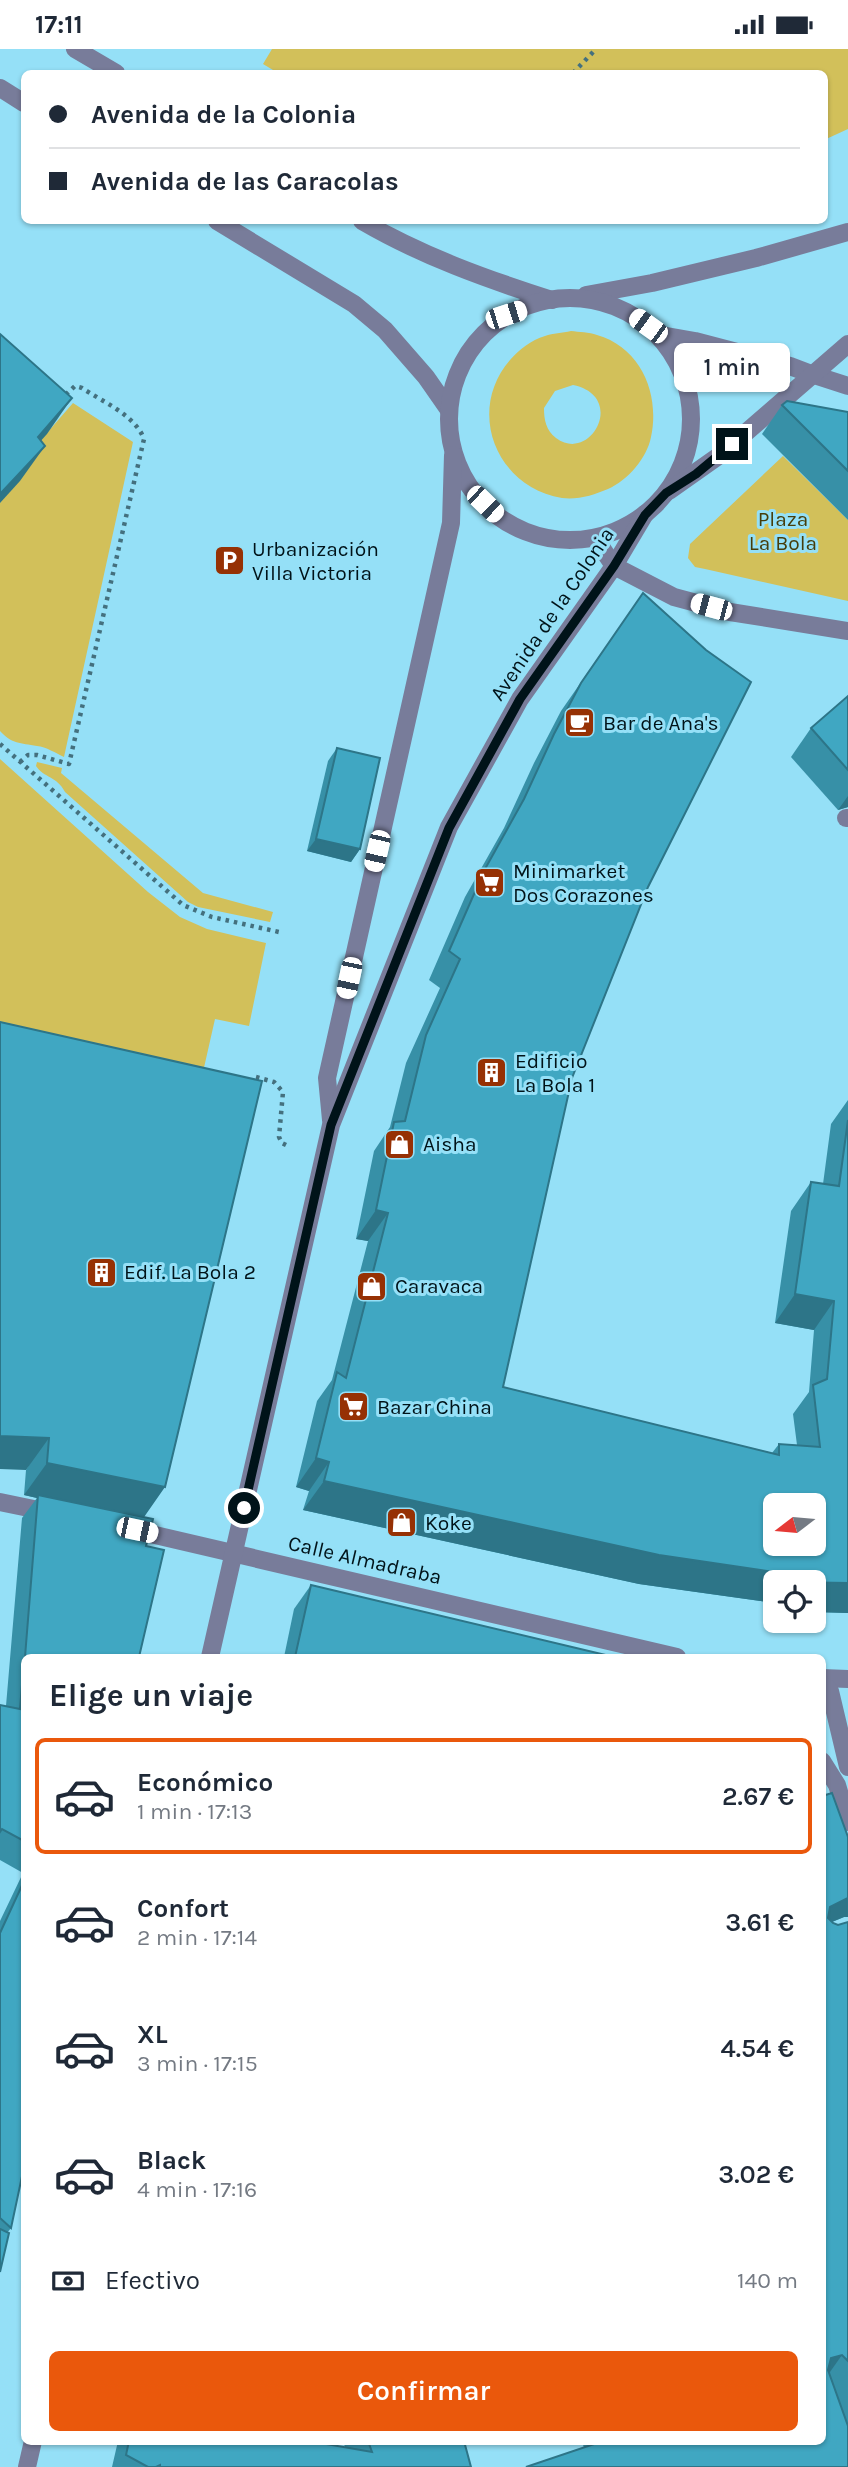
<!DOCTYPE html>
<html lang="es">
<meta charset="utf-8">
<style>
body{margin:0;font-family:Karla,sans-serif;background:#f6f6f7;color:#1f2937;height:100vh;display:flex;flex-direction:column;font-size:26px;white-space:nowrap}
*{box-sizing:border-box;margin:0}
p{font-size:23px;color:#747a83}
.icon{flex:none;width:38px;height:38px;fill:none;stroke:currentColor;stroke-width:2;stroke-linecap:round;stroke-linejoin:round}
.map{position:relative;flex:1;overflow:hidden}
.side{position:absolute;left:21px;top:1605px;width:805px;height:791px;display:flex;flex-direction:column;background:#fff;border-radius:10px;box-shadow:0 2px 5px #0004}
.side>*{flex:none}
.top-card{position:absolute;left:21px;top:21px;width:807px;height:154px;border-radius:10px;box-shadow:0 2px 5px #0004;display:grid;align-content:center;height:154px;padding:0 28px;background:#fff}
.needle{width:46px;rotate:254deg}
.controls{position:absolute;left:763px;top:1444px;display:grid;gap:14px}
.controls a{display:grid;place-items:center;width:63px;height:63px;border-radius:10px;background:#fff;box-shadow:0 2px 5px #0004;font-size:35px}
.end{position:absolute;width:32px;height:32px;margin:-16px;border:9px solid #001319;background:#fff;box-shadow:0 0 0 4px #fff}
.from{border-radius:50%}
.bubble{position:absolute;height:49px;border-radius:10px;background:#fff;box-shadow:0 2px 5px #0004;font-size:23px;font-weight:600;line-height:49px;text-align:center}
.car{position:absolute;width:21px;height:42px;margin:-21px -10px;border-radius:9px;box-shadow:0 0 5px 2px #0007;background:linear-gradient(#fff 24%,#345 0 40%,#fff 0 76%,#345 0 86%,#fff 0)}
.top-card b{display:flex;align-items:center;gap:24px;height:66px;font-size:26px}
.top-card b+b{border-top:2px solid #e0e1e3}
.top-card i{width:18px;height:18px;background:#1f2937}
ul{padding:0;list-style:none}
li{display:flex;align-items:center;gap:21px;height:116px;margin:0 14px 10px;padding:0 14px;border:4px solid transparent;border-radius:10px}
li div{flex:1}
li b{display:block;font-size:26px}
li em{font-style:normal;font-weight:600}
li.current{border-color:#ea580c}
li>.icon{width:63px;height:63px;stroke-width:1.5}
h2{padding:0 28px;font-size:32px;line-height:84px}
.pay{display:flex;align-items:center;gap:18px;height:77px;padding:0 28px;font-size:26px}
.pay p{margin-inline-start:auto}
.primary-button{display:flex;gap:14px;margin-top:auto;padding:14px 28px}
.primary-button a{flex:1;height:80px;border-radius:10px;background:#ea580c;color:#fff;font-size:28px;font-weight:600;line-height:80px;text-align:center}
.status{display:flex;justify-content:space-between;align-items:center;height:49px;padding:0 35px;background:#fff;direction:ltr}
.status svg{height:19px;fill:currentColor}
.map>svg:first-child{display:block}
</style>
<div class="status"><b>17:11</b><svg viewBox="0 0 49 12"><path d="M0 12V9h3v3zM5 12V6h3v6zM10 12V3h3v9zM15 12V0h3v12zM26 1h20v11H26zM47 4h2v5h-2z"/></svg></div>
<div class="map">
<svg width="848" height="2418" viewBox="0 0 848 2418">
<rect width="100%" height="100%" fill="#95e0f7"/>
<!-- green -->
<g fill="#d2c05a" fill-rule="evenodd">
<polygon points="272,0 848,0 848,80 824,91 824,24 278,24 263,15"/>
<path d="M571 282C579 283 589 283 597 286 642 299 660 346 651 388 647 409 628 431 608 440 594 446 578 451 562 449 496 438 466 362 510 311 519 301 531 291 545 287 553 284 562 284 571 282ZM573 336C627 347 591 415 556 389 546 381 544 371 544 359L555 342Z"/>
<path d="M73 354 133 393 64 708C56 704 46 698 37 697 20 694 12 695 0 682V454L13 423Z"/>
<polygon points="783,407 848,471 848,552 705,520 695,518 688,509 690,495"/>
<polygon points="0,710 148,843 180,868 207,880 266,894 249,977 215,970 196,1054 0,1010"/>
<path d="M37 713 62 719 61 724 203 844 273 863 270 873 198 858 188 853 65 743C57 727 44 729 36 717Z"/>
</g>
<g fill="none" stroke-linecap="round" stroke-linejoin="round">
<!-- path -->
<g stroke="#44707e" stroke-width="4.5" stroke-dasharray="3.5 5" stroke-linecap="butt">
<polyline points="573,24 596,0"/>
<polyline points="0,695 183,856 212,868 279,883"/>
<path d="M20 713 28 706H37L69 715 144 390C135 366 103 353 82 339L75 337 62 349"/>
<polyline points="256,1028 274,1033 283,1043 279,1088 282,1094 286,1096"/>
</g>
<!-- pedestrian -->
<polyline stroke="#787c9a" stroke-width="18" points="846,769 848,769"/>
<!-- minor -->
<g stroke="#787c9a" stroke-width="18">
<polyline points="811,325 848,337"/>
<polyline points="595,489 614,517 674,548 730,563 848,582"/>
<polyline points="0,1453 53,1464"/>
<polyline points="125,1479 677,1608"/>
<polyline points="822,1629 848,1630"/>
<polyline points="822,1635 830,1642 848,1718"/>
<polyline points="822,1712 837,1736 848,1773"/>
</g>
<!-- tertiary -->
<g stroke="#787c9a" stroke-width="18">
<polyline points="75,0 116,24"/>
<polyline points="0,39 24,54"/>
<polyline points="217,172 354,255 385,281 426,328 449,361"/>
<path d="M362 172C422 207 486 230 552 251"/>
<polyline points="586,246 652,234 756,209 848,183"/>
<circle cx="570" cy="370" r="121"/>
<polyline points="661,286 695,292 790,317 811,325"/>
<polyline points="669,442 720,406 848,295"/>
<polyline points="331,1071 327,1029 451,474 453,406"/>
<polyline points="210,1608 331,1076 449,778 520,650 614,517 645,465"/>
<polyline points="27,2418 33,2392"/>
</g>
</g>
<!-- wall -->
<g fill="#3790a7">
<polygon points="782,356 848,363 848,471 762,385"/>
<polygon points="643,544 648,838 572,1029 503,1338 772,1404 779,1395 797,1396 793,1365 809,1343 814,1281 775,1274 791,1162 811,1133 823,1135 831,1075 848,1051 848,1564 814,1563 814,1533 775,1533 775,1562 768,1562 768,1553 639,1535 303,1461 309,1442 296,1438 317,1352 332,1331 368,1192 356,1190 374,1102 390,1078 406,1014 440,939 429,931 465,848 504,779 534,714 561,662"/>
<polygon points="848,647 848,758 838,761 791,708 811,679"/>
<polygon points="337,699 360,800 351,813 307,802 328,712"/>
<polygon points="262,1032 24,1608 24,2118 11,2179 7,2184 0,2223 0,1872 23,1824 0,1811 0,1656 6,1657 22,1469 37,1449 24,1446 26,1421"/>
<polygon points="311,1536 614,1608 284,1608 294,1560"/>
<polygon points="822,1747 844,1868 832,1873 838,1876 848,1873 848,2418 584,2399 582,2392 822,2392"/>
<polygon points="118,2392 309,2392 345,2398 343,2392 464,2392 471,2418 112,2418"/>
</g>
<!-- shaded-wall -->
<g fill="#2d7588">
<polygon points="72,349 47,385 13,423 38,388"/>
<polygon points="45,397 20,432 0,454 0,445"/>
<polygon points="848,747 848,758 838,761"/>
<polygon points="316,790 360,800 351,813 307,802"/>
<polygon points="376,1161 388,1164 368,1192 356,1190"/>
<polygon points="795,1245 834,1252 814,1281 775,1274"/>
<polygon points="0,1387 49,1389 26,1421 0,1420"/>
<polygon points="316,1409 329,1413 309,1442 296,1438"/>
<polygon points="47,1414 165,1438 142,1471 38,1446 37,1449 24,1446"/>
<polygon points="324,1432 788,1525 783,1533 775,1533 775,1543 768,1553 639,1535 303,1461"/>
<polygon points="814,1534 848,1534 848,1564 814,1563"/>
<polygon points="775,1552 775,1562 768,1562"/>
<polygon points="848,1849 848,1868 844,1868 822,1877 830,1858"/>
<polygon points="842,2306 825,2330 831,2309"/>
</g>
<!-- building -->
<g fill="#40a7c2" stroke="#2d7588" stroke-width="2" fill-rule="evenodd">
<polygon points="0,285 72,349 38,388 45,397 0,445"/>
<polygon points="787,352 848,363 848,422 782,356"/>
<path d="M643 544 706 601 751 633 648 838 572 1029 503 1338 779 1406V1395L820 1398 813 1336 827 1330 834 1252 795 1245 811 1133 839 1137 848 1071V1534L788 1533V1525L659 1506 324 1432 329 1413 316 1409 337 1323 346 1329 388 1164 376 1161 394 1073 405 1072 426 986 460 910 449 902 485 820 524 750 554 685 581 634ZM775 1456H814V1494H775Z"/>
<polygon points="848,647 848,721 811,679"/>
<polygon points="337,699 380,709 360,800 316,790"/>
<polygon points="0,973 262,1032 165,1438 47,1414 49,1389 0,1387"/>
<polygon points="38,1446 153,1470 146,1497 164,1501 139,1608 25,1608"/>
<polygon points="311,1536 614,1608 295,1608"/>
<polygon points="24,1611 24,1792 2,1780 0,1783 0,1656 20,1660"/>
<polygon points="832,1744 848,1788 848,1849 830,1858 828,1869 833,1874 838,1876 848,1873 848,2312 842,2306 831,2309 828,2321 848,2377 848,2418 526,2418 603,2392 822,2392 822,1747"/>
<polygon points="24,1832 24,2118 11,2179 0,2169 0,1884"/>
<polygon points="0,2180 9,2184 0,2223"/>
<polygon points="129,2392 309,2392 372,2403 368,2392 464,2392 471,2418 160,2418 160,2416 156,2418 148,2418 126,2406"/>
</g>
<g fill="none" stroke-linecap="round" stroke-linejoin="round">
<!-- route -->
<polyline stroke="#001319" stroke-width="9" points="244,1459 331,1076 449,779 520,650 614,517 645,466 666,444 696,425 732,395"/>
</g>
<!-- icons -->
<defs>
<symbol id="parking-square" viewBox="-11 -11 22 22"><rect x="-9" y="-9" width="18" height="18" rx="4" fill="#963104" stroke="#95e0f7"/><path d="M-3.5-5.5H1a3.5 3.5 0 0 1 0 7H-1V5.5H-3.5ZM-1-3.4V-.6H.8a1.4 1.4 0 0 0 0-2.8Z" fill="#fff"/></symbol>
<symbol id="cafe-square" viewBox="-11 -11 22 22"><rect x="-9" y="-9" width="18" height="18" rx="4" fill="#963104" stroke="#95e0f7"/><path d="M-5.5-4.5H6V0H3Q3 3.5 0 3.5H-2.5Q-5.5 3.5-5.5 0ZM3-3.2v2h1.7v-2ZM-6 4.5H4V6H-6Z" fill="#fff"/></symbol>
<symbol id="supermarket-square" viewBox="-11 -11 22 22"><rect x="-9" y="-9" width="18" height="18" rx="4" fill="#963104" stroke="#95e0f7"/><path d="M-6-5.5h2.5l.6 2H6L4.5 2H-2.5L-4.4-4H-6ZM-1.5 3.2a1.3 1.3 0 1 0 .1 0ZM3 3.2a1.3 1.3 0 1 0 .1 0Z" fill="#fff"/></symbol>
<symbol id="building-square" viewBox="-11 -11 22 22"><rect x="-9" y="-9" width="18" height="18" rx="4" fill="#963104" stroke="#95e0f7"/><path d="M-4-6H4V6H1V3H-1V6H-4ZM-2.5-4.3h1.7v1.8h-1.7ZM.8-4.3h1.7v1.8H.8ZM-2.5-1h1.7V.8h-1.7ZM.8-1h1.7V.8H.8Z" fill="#fff"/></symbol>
<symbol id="shop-square" viewBox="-11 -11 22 22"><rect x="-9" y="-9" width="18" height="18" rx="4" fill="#963104" stroke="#95e0f7"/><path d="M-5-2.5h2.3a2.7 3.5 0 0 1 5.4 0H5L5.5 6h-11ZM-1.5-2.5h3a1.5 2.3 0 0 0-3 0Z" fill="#fff"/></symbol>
</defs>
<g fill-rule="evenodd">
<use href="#parking-square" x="212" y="494" width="35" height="35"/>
<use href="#cafe-square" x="562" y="656" width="35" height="35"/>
<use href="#supermarket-square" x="472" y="816" width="35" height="35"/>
<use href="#building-square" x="474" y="1006" width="35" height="35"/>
<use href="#shop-square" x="382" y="1078" width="35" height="35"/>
<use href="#building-square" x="84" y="1206" width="35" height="35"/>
<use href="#shop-square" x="354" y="1220" width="35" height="35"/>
<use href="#supermarket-square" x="336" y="1340" width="35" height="35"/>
<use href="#shop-square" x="384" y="1456" width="35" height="35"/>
</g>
<g text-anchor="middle" stroke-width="6" stroke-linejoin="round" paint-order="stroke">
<!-- park labels -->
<g font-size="21" fill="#463d0b" stroke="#95e0f7">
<text x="783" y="477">Plaza<tspan x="783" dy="24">La Bola</tspan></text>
</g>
<!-- poi labels -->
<g font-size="21" fill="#001319" stroke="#95e0f7" text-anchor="start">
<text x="252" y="507">Urbanización<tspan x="252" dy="24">Villa Victoria</tspan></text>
<text x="603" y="681">Bar de Ana's</text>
<text x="513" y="829">Minimarket<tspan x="513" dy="24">Dos Corazones</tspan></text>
<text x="515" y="1019">Edificio<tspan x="515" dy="24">La Bola 1</tspan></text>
<text x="423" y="1102">Aisha</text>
<text x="124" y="1230">Edif. La Bola 2</text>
<text x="395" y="1244">Caravaca</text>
<text x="377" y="1365">Bazar China</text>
<text x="425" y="1481">Koke</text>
</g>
<!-- street labels -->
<g font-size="21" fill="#001319" stroke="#95e0f7">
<text transform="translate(552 565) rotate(-56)" y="7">Avenida de la Colonia</text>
<text transform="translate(365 1511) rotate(13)" y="7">Calle Almadraba</text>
</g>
</g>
</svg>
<div class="controls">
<a><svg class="needle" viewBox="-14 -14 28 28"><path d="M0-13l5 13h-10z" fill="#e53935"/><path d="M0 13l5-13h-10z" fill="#747a83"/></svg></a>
<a><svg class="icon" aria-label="locate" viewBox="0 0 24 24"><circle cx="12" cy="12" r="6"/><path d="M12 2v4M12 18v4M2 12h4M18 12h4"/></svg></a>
</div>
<i class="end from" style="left:244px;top:1459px"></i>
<i class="end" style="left:732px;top:395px"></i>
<div class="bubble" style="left:674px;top:294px;width:116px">1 min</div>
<i class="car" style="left:506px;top:266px;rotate:72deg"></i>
<i class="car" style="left:648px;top:277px;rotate:306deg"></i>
<i class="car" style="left:485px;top:455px;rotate:134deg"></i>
<i class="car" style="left:711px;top:558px;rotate:285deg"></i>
<i class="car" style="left:377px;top:802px;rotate:193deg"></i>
<i class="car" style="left:349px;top:929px;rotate:192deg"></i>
<i class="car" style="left:137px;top:1481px;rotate:102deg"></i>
<div class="top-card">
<b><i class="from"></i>Avenida de la Colonia</b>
<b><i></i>Avenida de las Caracolas</b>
</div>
<section class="side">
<h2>Elige un viaje</h2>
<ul>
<li class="current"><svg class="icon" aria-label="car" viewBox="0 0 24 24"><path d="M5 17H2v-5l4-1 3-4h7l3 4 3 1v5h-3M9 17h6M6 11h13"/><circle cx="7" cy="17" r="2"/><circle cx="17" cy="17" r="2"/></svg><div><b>Económico</b><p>1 min · 17:13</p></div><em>2.67 €</em></li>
<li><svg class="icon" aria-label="car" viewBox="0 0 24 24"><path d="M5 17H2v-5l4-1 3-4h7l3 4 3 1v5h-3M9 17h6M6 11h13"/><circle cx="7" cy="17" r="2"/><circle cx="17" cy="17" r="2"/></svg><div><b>Confort</b><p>2 min · 17:14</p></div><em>3.61 €</em></li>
<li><svg class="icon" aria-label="car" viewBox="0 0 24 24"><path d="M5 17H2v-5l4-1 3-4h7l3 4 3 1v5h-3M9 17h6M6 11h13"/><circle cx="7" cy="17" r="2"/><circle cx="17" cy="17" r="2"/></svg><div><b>XL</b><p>3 min · 17:15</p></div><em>4.54 €</em></li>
<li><svg class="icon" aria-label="car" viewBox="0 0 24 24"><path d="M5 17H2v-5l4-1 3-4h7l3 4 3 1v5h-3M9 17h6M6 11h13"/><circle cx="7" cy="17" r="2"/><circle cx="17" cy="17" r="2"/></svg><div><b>Black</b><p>4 min · 17:16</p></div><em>3.02 €</em></li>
</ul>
<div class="pay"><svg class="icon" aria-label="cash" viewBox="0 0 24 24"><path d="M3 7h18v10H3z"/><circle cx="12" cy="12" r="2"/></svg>Efectivo<p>140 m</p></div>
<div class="primary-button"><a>Confirmar</a></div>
</section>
</div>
